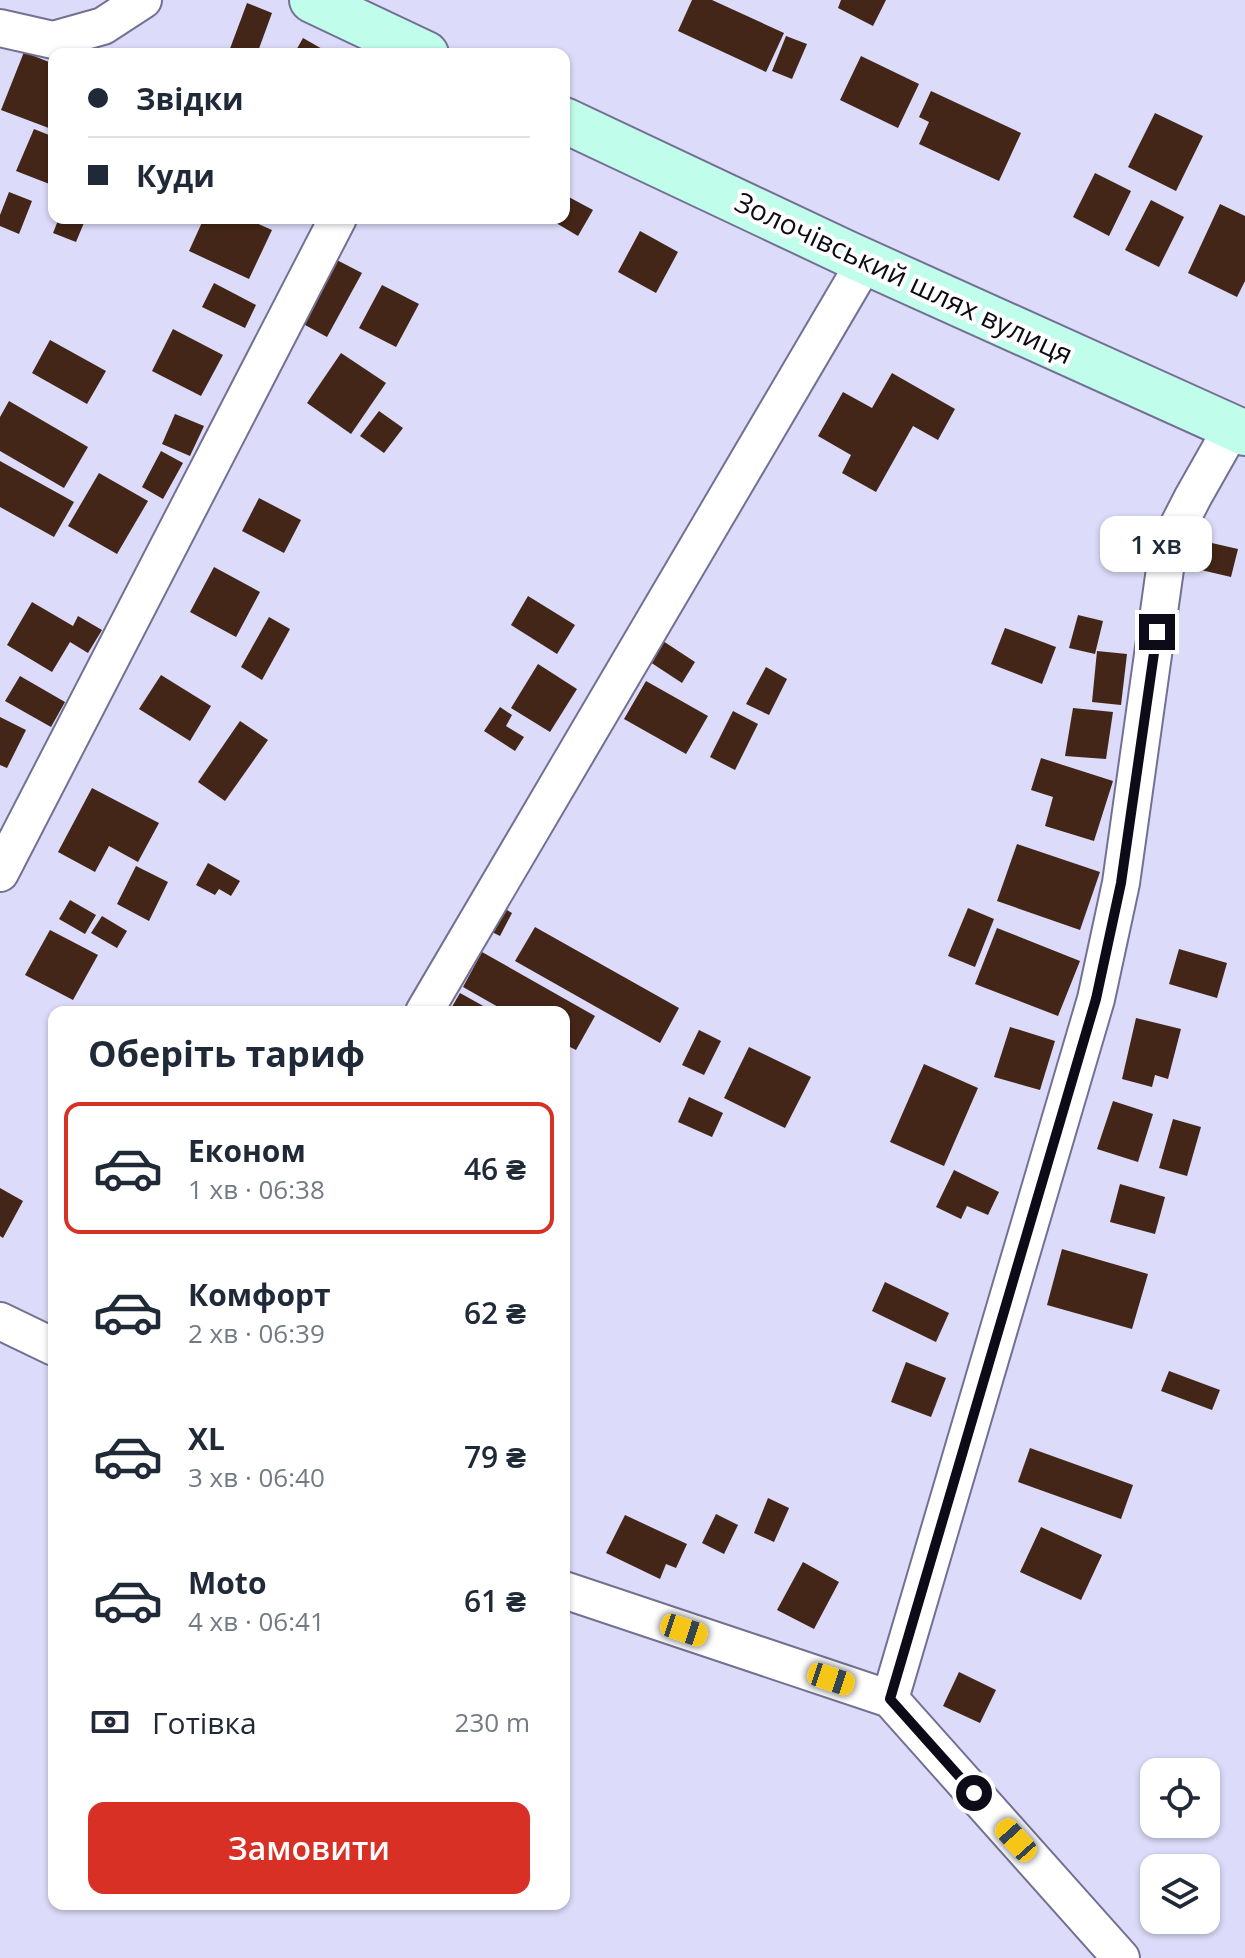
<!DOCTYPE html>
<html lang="uk">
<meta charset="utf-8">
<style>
body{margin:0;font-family:"Open Sans",sans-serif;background:#f2f2f3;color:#1f2937;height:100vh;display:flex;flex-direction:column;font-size:30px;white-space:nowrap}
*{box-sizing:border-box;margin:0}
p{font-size:26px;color:#747a83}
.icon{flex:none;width:44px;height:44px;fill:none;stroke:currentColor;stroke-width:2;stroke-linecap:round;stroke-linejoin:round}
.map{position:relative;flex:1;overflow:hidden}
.details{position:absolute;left:48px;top:1006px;width:522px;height:904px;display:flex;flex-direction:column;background:#fff;border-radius:16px;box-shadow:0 2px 6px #0004}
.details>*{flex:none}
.guide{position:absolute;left:48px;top:48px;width:522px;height:176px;border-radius:16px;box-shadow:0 2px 6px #0004;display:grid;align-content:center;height:176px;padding:0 40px;background:#fff}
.controls{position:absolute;left:1140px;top:1758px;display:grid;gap:16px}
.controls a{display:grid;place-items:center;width:80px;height:80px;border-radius:16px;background:#fff;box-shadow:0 2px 6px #0004;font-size:40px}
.end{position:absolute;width:36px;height:36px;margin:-18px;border:10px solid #0c0b17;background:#fff;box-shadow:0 0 0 4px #fff}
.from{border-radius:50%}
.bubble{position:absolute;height:56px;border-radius:16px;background:#fff;box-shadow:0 2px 6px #0004;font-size:26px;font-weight:600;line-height:56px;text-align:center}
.car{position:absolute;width:24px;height:48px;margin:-24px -12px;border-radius:10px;box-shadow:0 0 6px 2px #0007;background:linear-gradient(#f5c518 24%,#345 0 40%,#f5c518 0 76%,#345 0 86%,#f5c518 0)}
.guide b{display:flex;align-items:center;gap:28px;height:76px;font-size:30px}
.guide b+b{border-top:2px solid #e0e1e3}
.guide i{width:20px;height:20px;background:#1f2937}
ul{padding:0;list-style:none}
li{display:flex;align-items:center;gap:24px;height:132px;margin:0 16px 12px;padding:0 24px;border:4px solid transparent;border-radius:16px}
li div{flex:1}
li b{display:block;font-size:30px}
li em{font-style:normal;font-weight:600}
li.on{border-color:#d93025}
li>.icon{width:72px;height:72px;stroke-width:1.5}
h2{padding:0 40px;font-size:36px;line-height:96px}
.pay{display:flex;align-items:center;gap:20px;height:88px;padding:0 40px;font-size:30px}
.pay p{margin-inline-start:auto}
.button{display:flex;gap:16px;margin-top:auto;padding:16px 40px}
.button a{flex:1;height:92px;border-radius:16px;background:#d93025;color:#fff;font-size:32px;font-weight:600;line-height:92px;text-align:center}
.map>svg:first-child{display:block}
</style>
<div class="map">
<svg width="1245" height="1958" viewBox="0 0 1245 1958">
<rect width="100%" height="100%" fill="#dcdbf9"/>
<!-- building -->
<g fill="#432617">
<polygon points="692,0 712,0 784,33 766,72 678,31"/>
<polygon points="841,0 886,0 873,26 838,8"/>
<polygon points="247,3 272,13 257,54 228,54"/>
<polygon points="786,36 807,44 792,79 772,71"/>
<polygon points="303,38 331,54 294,54"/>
<polygon points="24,52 54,64 54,130 1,110"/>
<polygon points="861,56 919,84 898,128 840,100"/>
<polygon points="931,91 1021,133 999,181 919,144 929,122 919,117"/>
<polygon points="1155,113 1203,136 1176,191 1128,167"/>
<polygon points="34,129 54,137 54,179 52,185 16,171"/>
<polygon points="1095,173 1131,191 1109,236 1073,217"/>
<polygon points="9,192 32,201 19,234 0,226 0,215"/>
<polygon points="565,195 593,210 578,236 551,220 552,218 564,218"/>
<polygon points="1151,200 1184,217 1159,267 1125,250"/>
<polygon points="1220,204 1245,216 1245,281 1237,297 1188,273"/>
<polygon points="59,218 86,218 76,242 53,233"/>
<polygon points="204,218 245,218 272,230 249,279 189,251"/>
<polygon points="640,231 678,252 656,293 618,272"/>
<polygon points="331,257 362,273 327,337 296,320"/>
<polygon points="214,283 256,305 245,328 202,307"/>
<polygon points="382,285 419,304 396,347 359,328"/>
<polygon points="173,329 223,355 201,396 152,371"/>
<polygon points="50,340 106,371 87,404 32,373"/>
<polygon points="341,353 386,383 351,434 307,403"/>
<polygon points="892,373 955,409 938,440 913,426 876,492 842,473 851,455 818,436 843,392 872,408"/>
<polygon points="9,401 88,447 64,488 0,451 0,417"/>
<polygon points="379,411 403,428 384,453 360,436"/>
<polygon points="175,414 204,426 190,456 162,444"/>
<polygon points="161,451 183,463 163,499 142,487"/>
<polygon points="0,461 74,502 54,537 0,507"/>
<polygon points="99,473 148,501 117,554 68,526"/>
<polygon points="259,498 301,520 284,553 242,531"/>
<polygon points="1190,538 1238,549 1231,577 1184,566"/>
<polygon points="214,567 260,592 236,637 190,612"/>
<polygon points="528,596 575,625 557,654 511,625"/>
<polygon points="32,602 73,626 78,616 102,630 88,653 70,642 52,672 7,645"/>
<polygon points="1078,615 1103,621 1095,654 1069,648"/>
<polygon points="269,617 290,629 262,680 241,667"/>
<polygon points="1005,628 1056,647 1042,684 991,664"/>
<polygon points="663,641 695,662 682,683 650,662"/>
<polygon points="1097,651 1127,654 1121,705 1092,702"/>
<polygon points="538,664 577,689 550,732 511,708"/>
<polygon points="766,667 787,679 769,715 746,704"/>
<polygon points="161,675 211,706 190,741 139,709"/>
<polygon points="20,676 65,702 51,727 5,701"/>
<polygon points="646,681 708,716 686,754 624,719"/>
<polygon points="500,707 512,715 506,726 524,737 515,751 484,731"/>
<polygon points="1073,708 1113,712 1106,759 1065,756"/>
<polygon points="733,711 758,724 735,770 710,757"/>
<polygon points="0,717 26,730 7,768 0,765"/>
<polygon points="240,721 268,740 225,801 198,782"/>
<polygon points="1041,758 1113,781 1094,841 1045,826 1053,797 1031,790"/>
<polygon points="92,788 159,823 138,862 109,846 95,872 58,852"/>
<polygon points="1017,844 1100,872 1080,930 997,901"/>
<polygon points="208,863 240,881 231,896 219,889 215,895 196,885"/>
<polygon points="136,866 168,882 149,921 117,904"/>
<polygon points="70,900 96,915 85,934 59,919"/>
<polygon points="495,903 512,913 500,936 482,927"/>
<polygon points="968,908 994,919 975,967 948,956"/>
<polygon points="102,916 127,931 117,948 91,933"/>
<polygon points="535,927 679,1008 660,1043 515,961"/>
<polygon points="997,928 1080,961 1058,1016 975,984"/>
<polygon points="50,930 98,955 73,1000 25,975"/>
<polygon points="1179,949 1227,963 1217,998 1169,984"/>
<polygon points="482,952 595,1016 576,1050 564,1044 564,1012 507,1012 463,987"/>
<polygon points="460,993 494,1012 449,1012"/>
<polygon points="1136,1018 1181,1029 1168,1079 1155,1075 1152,1087 1122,1079"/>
<polygon points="1010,1027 1055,1041 1040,1090 994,1077"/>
<polygon points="699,1030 721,1041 704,1075 682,1065"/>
<polygon points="749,1047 811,1077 785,1128 724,1098"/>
<polygon points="924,1064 978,1088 944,1166 890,1142"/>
<polygon points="689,1097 723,1113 712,1137 678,1122"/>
<polygon points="1113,1101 1153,1114 1138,1162 1097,1149"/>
<polygon points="1173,1119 1201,1127 1187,1176 1159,1168"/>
<polygon points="954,1170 999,1192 988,1215 967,1206 961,1219 936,1207"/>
<polygon points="1120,1184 1165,1197 1155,1234 1110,1222"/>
<polygon points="0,1188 23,1201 3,1238 0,1236"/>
<polygon points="1062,1249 1148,1274 1132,1329 1047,1305"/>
<polygon points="885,1282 949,1313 936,1342 872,1311"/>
<polygon points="906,1362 946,1378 931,1417 891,1402"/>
<polygon points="1169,1371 1220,1390 1212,1410 1161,1391"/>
<polygon points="1030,1448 1133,1485 1121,1519 1018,1482"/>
<polygon points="768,1498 789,1508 774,1542 754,1533"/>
<polygon points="716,1514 738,1525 724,1554 702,1543"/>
<polygon points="625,1515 687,1544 676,1568 666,1564 660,1579 606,1553"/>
<polygon points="1041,1527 1102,1555 1081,1600 1020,1572"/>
<polygon points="803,1562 839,1582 814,1629 777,1610"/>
<polygon points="959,1672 996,1690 980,1723 943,1706"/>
</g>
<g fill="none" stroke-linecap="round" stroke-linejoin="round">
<defs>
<g id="minor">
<polyline points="0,28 53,40 103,26 143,0"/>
<polyline points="0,873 338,218"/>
<polyline points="424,1012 865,262"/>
<polyline points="0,1321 54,1347"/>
<polyline points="564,1590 890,1699 1121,1958"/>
<polyline points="890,1699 1096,999 1121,883 1165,569 1175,532 1193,497 1232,428"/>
</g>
<g id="secondary">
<polyline points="312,0 426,54"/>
<polyline points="564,120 846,253 1245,433"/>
</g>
</defs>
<!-- minor casing -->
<use href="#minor" stroke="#737193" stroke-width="40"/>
<!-- secondary casing -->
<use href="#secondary" stroke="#737193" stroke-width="48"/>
<!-- minor -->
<use href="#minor" stroke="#fff" stroke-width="36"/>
<!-- secondary -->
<use href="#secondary" stroke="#c1fdeb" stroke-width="44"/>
</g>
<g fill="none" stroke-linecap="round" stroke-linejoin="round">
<!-- route -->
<polyline stroke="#0c0b17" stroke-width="10" points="974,1793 890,1699 1096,999 1121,883 1157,632"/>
</g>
<g text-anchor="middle" stroke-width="8" stroke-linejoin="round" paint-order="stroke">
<!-- street labels -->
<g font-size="28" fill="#0c0b17" stroke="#fff">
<text transform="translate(904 278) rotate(25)" y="10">Золочівський шлях вулиця</text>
</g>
</g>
</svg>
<div class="controls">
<a><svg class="icon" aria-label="locate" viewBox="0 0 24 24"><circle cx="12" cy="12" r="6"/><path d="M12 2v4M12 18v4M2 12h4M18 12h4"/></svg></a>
<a><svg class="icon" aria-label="layers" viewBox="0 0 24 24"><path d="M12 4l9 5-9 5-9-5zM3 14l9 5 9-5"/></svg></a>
</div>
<i class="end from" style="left:974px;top:1793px"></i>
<i class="end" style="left:1157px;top:632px"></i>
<div class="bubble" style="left:1100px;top:516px;width:112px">1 хв</div>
<i class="car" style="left:684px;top:1630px;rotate:108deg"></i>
<i class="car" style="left:831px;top:1679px;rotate:108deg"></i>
<i class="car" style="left:1016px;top:1840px;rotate:318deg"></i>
<div class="guide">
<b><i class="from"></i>Звідки</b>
<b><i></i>Куди</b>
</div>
<section class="details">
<h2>Оберіть тариф</h2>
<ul>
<li class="on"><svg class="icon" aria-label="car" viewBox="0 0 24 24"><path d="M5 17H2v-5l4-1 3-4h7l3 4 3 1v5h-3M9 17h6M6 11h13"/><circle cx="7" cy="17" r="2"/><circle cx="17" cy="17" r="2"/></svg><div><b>Економ</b><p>1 хв · 06:38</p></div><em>46 ₴</em></li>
<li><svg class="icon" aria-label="car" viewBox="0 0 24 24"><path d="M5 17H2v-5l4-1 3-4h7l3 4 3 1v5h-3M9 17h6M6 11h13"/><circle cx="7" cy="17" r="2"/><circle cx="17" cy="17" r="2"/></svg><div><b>Комфорт</b><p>2 хв · 06:39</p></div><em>62 ₴</em></li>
<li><svg class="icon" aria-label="car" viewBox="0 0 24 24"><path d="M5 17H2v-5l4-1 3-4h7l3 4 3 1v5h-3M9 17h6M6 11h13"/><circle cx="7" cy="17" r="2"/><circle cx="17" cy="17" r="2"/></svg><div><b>XL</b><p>3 хв · 06:40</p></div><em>79 ₴</em></li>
<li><svg class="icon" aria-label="car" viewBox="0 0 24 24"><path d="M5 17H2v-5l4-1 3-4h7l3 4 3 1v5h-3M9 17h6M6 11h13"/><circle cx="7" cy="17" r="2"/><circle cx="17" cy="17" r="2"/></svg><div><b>Moto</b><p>4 хв · 06:41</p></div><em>61 ₴</em></li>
</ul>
<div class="pay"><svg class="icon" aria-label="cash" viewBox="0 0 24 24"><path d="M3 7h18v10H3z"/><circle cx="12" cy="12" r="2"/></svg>Готівка<p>230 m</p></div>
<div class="button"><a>Замовити</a></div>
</section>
</div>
